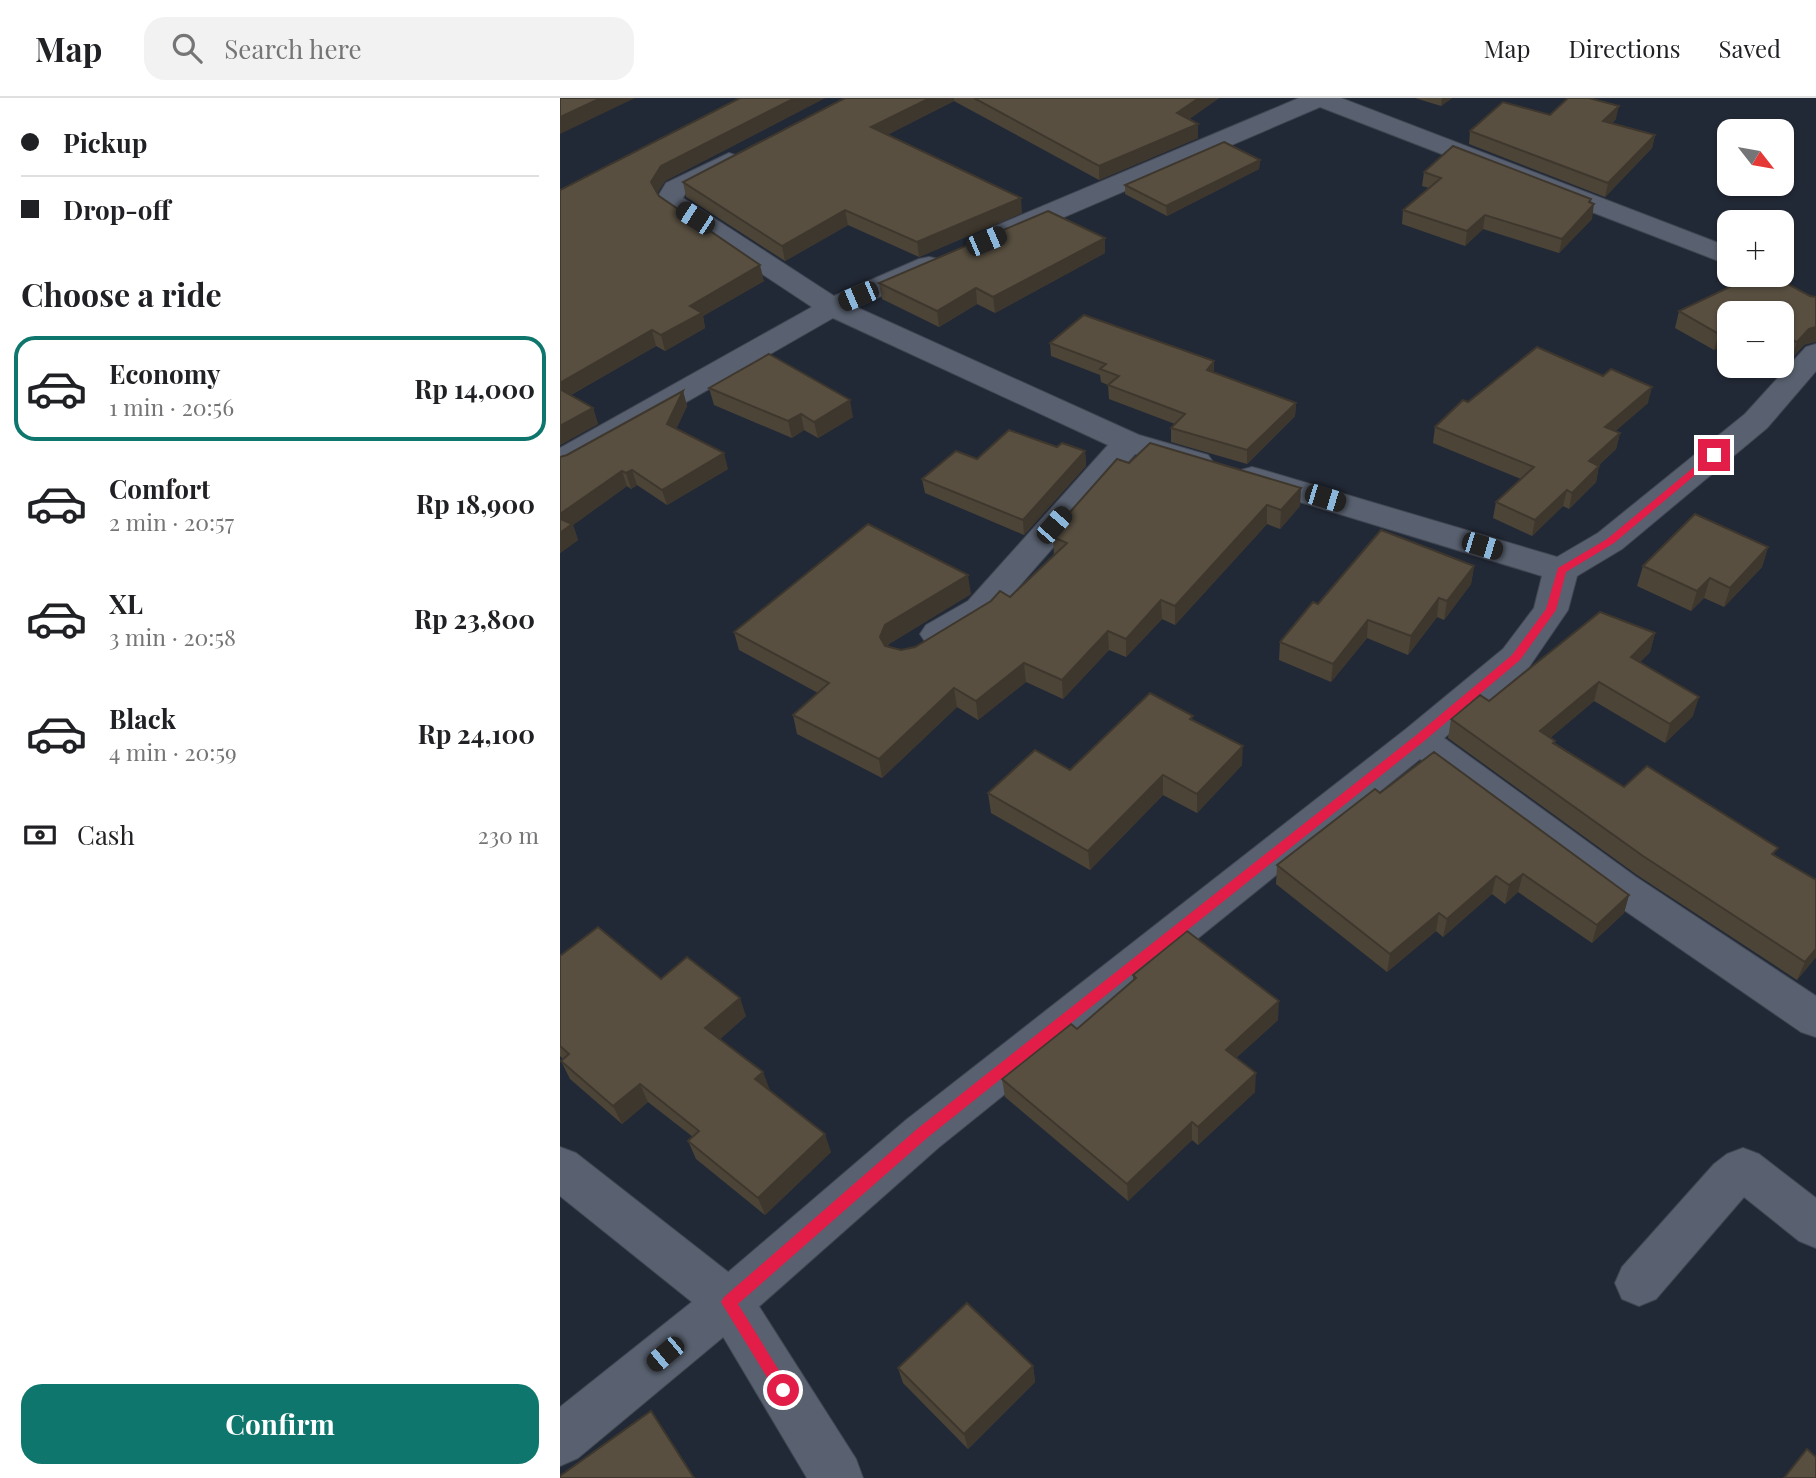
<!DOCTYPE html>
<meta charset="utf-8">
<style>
body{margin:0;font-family:"Playfair Display",serif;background:#f2f2f2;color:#202124;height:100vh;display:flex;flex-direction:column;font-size:26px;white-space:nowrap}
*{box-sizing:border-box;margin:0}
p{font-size:23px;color:#757577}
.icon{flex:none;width:38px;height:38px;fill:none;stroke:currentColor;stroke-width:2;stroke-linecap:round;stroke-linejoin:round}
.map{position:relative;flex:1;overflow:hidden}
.side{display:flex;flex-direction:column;background:#fff;width:560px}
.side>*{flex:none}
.guide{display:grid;align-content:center;height:154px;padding:0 21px;background:#fff}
.needle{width:46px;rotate:121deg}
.fabs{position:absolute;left:1157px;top:21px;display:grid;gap:14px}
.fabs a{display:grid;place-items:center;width:77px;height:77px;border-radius:14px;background:#fff;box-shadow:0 2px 5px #0004;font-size:35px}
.end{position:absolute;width:32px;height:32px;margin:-16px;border:9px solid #e11d48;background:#fff;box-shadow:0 0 0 4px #fff}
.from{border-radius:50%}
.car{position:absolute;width:21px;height:42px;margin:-21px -10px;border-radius:9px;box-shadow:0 0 5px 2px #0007;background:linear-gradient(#222 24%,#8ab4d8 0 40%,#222 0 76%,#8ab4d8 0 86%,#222 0)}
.guide b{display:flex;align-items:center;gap:24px;height:66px;font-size:26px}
.guide b+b{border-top:2px solid #e0e0e0}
.guide i{width:18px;height:18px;background:#202124}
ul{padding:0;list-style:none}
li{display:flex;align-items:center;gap:21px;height:105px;margin:0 14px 10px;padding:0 7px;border:4px solid transparent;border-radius:21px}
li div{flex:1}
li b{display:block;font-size:26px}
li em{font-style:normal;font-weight:700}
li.active{border-color:#0f766e}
li>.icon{width:63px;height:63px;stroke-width:1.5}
h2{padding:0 21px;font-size:32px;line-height:84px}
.pay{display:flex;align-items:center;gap:18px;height:77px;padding:0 21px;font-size:26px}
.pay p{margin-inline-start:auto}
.cta{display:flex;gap:14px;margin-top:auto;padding:14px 21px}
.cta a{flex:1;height:80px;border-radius:21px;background:#0f766e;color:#fff;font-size:28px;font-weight:700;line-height:80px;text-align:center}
header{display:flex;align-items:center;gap:42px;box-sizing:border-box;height:98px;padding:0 35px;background:#fff;border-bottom:2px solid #e0e0e0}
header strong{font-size:33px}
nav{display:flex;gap:38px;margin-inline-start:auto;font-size:24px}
.search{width:490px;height:63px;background:#f2f2f2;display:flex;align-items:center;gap:18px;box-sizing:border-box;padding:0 24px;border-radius:21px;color:#757577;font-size:26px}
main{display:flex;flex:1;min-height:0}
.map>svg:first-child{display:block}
</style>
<header>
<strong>Map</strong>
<div class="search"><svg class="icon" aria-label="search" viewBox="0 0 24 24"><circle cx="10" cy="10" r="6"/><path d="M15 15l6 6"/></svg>Search here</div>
<nav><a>Map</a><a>Directions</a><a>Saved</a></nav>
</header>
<main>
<section class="side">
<div class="guide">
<b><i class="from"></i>Pickup</b>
<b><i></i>Drop-off</b>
</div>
<h2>Choose a ride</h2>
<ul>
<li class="active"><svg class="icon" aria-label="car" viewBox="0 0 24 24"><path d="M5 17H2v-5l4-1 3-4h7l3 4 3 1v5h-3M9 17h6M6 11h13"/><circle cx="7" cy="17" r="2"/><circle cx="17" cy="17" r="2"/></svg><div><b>Economy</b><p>1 min · 20:56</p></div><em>Rp 14,000</em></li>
<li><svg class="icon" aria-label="car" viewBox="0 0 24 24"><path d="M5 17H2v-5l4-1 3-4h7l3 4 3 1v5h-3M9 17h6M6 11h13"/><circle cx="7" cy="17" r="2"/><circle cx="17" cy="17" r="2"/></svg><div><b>Comfort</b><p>2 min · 20:57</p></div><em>Rp 18,900</em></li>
<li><svg class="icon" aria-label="car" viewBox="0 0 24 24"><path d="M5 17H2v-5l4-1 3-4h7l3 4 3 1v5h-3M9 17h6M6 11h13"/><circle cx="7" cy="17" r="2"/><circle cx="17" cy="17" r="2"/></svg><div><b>XL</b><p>3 min · 20:58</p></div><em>Rp 23,800</em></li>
<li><svg class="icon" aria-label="car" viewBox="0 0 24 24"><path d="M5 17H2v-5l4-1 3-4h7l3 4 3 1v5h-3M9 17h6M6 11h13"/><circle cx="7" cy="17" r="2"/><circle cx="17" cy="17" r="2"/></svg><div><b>Black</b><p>4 min · 20:59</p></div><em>Rp 24,100</em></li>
</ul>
<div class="pay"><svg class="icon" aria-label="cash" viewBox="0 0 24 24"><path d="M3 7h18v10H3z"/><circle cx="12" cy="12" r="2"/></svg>Cash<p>230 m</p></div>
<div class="cta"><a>Confirm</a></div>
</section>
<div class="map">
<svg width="1256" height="1380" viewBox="0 0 1256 1380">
<rect width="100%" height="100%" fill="#222936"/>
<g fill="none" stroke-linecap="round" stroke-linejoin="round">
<defs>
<g id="street">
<polygon points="739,0 781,0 1169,149 1169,167 760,9 453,141 443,143 433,141 429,135 433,129"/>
<polygon points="169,55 178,58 182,63 178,68 125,96 123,100 274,198 359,161 369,159 379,161 383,167 379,173 296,209 579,337 648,357 653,364 648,371 637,374 575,356 432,519 390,545 378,548 366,545 360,536 366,527 408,503 548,347 273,220 11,370 0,373 0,350 252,209 104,111 97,100 106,85"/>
<polygon points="1256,246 1256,273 1207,330 1062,451 1017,478 1008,512 969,569 884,640 1076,779 1256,898 1256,939 1241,934 1048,801 860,661 378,1050 186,1220 18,1360 0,1368 0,1309 152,1188 346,1022 846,631 943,551 974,510 982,478 681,386 676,379 681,372 692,369 703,372 997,459 1038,435 1185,316 1246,249"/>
<polygon points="1183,1050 1199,1056 1256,1100 1256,1150 1239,1143 1184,1099 1096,1201 1079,1208 1062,1201 1055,1185 1062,1169 1154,1066 1167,1056"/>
</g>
<polygon id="secondary" points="0,1049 16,1055 186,1188 296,1361 303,1380 247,1380 152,1220 0,1098"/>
</defs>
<!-- street casing -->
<use href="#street" stroke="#414652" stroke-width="2"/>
<!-- secondary casing -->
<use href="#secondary" stroke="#414652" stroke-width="2"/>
<!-- street -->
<use href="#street" fill="#596170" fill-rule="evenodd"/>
<!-- secondary -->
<use href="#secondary" fill="#596170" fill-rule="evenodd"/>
</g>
<!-- wall -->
<g fill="#4c4437">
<polygon points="180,0 265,0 105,83 97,95 99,98 204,183 143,218 145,230 105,253 96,248 11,297 33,310 38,326 0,347 0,92"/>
<polygon points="285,0 659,0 629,21 638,26 638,40 539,82 394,3 327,37 462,115 359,159 288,127 225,163 126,99 123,84"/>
<polygon points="855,0 892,0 881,8"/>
<polygon points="990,17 1056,21 1052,25 1095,37 1092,50 1045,99 909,46 910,33"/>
<polygon points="700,62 699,71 607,118 565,96 565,87"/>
<polygon points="864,74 1031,101 1032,121 999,155 923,131 905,148 842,126 843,112 869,90 862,88"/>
<polygon points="545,155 435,215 417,206 379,229 322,201 319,185"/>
<polygon points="1195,177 1244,247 1232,260 1222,256 1222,215 1169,215 1169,250 1163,247 1154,252 1115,230 1119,213"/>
<polygon points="490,245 654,274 736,305 735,318 687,366 611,344 611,330 615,326 549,301 548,287 541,284 540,277 491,258"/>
<polygon points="149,290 293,319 258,340 244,332 232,340 154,307"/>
<polygon points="123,293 127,308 116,331 168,371 107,407 77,387 71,391 67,388 13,427 18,442 0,455 0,359 7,357"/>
<polygon points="908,304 1088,305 1055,333 1060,335 1056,351 1039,367 1036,384 1009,411 1003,408 972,438 933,420 936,404 961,381 873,345 875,329"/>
<polygon points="497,349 525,353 526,368 464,437 365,395 362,381 417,361"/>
<polygon points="569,365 740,408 720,431 707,426 615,527 602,521 566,559 549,552 503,601 466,584 418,622 397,609 322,680 237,636 233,617 258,595 179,552 174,534 411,496 329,546 328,548 341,552 355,549 450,499 494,458 493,439 495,437 495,431"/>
<polygon points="1208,449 1202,469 1164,509 1144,500 1131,513 1077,488 1083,468"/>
<polygon points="914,468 911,486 884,522 877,519 848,557 807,540 771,584 719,562 720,544 758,506"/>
<polygon points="1095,535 1090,554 1080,564 1133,618 1105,645 1034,603 990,640 995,645 1064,689 1215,758 1256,859 1237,882 1077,777 888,640 891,621 929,603"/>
<polygon points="633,623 682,667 637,715 603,697 530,772 431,715 428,695 510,672"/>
<polygon points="820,695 1069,797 1064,815 1032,845 958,794 945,806 932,796 883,839 876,833 827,874 716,786 717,767"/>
<polygon points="0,858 101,881 186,918 160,941 209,992 271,1054 205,1117 136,1061 128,1043 133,1039 88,1004 62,1026 10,981 1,963 3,961 0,958"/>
<polygon points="573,877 718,922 676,960 695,994 638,1047 632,1042 568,1103 445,999 442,981 517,931 573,883"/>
<polygon points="473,1268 475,1284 408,1351 343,1285 338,1270"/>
</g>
<!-- shaded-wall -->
<g fill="#3e372d">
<polygon points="41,0 75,0 0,36 0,19"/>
<polygon points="235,0 265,0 105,83 95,99 91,84 101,68"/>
<polygon points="370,0 394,0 394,3 313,44 311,29"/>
<polygon points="639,0 659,0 617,30 617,15"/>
<polygon points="882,0 892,0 881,8"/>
<polygon points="1059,8 1056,21 1041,36 1043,23"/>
<polygon points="638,26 638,40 539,82 539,68"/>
<polygon points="1095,37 1092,50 1045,99 1048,85"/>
<polygon points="700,62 699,71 607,118 606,108"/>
<polygon points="461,100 462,115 359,159 357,144"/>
<polygon points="1031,101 1029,111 1034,106 1032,121 999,155 1002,141"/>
<polygon points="285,112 288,127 225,163 222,148"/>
<polygon points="925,117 923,131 905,148 907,133"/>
<polygon points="545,140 545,155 435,215 433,199"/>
<polygon points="200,167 204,183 143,218 145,230 105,253 101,237 130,208"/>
<polygon points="416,190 417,206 379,229 377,213"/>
<polygon points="1256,229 1256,244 1244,247 1232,260 1237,244 1249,231"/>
<polygon points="1167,231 1163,247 1154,252 1159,236"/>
<polygon points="92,232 96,248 0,303 0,285"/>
<polygon points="654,263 654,277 647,272"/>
<polygon points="1092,289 1088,305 1042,345 1045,329"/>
<polygon points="123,293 127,308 111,342 107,326"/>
<polygon points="290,302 293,319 258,340 254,324"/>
<polygon points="736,305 735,318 687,366 687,352"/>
<polygon points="33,310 38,326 0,347 0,328"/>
<polygon points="241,316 244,332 232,340 228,323"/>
<polygon points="1060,335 1056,351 1026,379 1029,363"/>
<polygon points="525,353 526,368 464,437 463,422"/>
<polygon points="164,355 168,371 107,407 102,392"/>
<polygon points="1039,368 1036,384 1009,411 1012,395"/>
<polygon points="72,372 77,387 71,391 66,375"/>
<polygon points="62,373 67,388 13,427 18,442 0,455 0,416"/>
<polygon points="741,390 740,408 720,431 721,412"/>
<polygon points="1007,392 1003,408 972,438 975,422"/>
<polygon points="707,407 707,426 615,527 615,508"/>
<polygon points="1208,449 1202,469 1164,509 1170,490"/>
<polygon points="914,468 911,486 884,522 887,503"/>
<polygon points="408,477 411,496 329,546 324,557 320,539 325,527"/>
<polygon points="1150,480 1144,500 1131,513 1137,493"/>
<polygon points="879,500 877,519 848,557 851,538"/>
<polygon points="601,502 602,521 566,559 566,541"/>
<polygon points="808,522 807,540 771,584 773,566"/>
<polygon points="548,533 549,552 503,601 502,582"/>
<polygon points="1095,535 1090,554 1066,578 1071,559"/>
<polygon points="464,565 466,584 418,622 416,603"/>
<polygon points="1039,584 1034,603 976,652 980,633"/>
<polygon points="394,590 397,609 322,680 319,661"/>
<polygon points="1139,599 1133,618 1105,645 1110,626"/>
<polygon points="683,648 682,667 637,715 637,696"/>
<polygon points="603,677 603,697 530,772 528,753"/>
<polygon points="963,776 958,794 945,806 949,787"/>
<polygon points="936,778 932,796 883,839 887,821"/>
<polygon points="1069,797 1064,815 1032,845 1037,827"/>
<polygon points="879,815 876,833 827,874 830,856"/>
<polygon points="1256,851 1256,859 1237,882 1245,864"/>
<polygon points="180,900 186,918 152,948 145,930"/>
<polygon points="719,903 718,922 665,970 666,952"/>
<polygon points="203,974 210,992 201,999 195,981"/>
<polygon points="696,975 695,994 638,1047 638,1029"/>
<polygon points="80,986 88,1004 62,1026 53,1008"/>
<polygon points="632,1024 632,1042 568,1103 567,1086"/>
<polygon points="265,1036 271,1054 205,1117 198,1100"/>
<polygon points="473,1268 475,1284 408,1351 404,1336"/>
</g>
<!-- building -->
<g fill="#584f40" stroke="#3e372d" stroke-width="2">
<polygon points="0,0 41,0 0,19"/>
<polygon points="180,0 235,0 101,68 91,84 99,98 200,167 130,208 142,215 101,237 92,232 0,285 0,92"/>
<polygon points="285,0 370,0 311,29 461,100 357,144 285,112 222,148 123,84"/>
<polygon points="414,0 639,0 617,15 638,26 539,68"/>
<polygon points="1008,0 1029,0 1059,8 1043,23 1095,37 1048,85 910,33 943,4 990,17"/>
<polygon points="664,44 700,62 606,108 565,87"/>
<polygon points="893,48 1031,101 1029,104 1034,106 1002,141 925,117 907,133 843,112 881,80 864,74"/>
<polygon points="488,113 545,140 433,199 416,190 377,213 319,185"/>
<polygon points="1195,177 1211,177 1250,198 1256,199 1256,229 1249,231 1237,244 1222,238 1222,215 1169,215 1169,232 1167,231 1159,236 1119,213"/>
<polygon points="524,217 654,263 647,272 736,305 687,352 611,330 625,316 548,287 559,278 540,271 546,266 490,245"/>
<polygon points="977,249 1043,278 1051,271 1092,289 1045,329 1060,335 1029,363 1039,368 1012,395 1007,392 975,422 936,404 974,369 875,329 903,302 908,304"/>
<polygon points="209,256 290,302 254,324 241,316 228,323 149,290"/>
<polygon points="0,291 33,310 0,328"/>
<polygon points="123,293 107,326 164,355 102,392 72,372 66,375 62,373 0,416 0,359 7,357"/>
<polygon points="449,332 497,349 502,345 525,353 463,422 362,381 396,353 417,361"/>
<polygon points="590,345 741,390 721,412 707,407 615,508 601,502 566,541 548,533 502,582 464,565 416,603 394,590 319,661 233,617 269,585 174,534 308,426 408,477 325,527 320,539 325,548 341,552 355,549 431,503 440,493 450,499 507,445 493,439 499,433 495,431 557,361 569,365"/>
<polygon points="1135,416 1208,449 1170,490 1150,480 1137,493 1083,468"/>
<polygon points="0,421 12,426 0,435"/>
<polygon points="821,432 914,468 887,503 879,500 851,538 808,522 773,566 720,544 753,504 758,506"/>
<polygon points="1040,514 1095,535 1071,559 1139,599 1110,626 1039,584 980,633 995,643 993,645 1064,689 1087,668 1218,750 1212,756 1256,782 1256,851 1245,864 1083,758 891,621 920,597 929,603"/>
<polygon points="590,595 633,618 630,621 683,648 637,696 603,677 528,753 428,695 475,652 510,672"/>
<polygon points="874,654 1069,797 1037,827 963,776 949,787 936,778 887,821 879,815 830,856 717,767 815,691 820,695"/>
<polygon points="38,829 101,881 127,859 180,900 145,930 203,974 195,981 265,1036 198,1100 128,1043 139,1033 80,986 53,1008 1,963 9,956 0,948 0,858"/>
<polygon points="627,833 719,903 666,952 696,975 638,1029 632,1024 567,1086 442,981 511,926 517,931 576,880 573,877"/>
<polygon points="407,1205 473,1268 404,1336 338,1270"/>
<polygon points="91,1313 134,1380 0,1380 0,1378"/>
<polygon points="1247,1351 1256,1359 1256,1380 1224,1380"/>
</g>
<!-- route -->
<polygon fill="#e11d48" points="1151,355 1159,357 1054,445 1006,474 996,512 960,562 863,644 367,1040 178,1206 228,1287 230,1292 228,1297 223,1299 218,1297 164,1209 161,1204 164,1199 357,1031 855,638 952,557 986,511 998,470 1047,441"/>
</svg>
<div class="fabs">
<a><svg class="needle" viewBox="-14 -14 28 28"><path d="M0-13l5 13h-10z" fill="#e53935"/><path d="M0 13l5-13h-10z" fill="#757577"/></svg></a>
<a>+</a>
<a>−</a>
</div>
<i class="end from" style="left:223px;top:1292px"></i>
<i class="end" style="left:1154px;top:357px"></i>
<i class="car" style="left:135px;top:120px;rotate:303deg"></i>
<i class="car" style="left:426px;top:143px;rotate:67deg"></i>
<i class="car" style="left:298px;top:198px;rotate:247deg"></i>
<i class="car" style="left:765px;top:400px;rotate:107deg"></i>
<i class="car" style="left:494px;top:427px;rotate:41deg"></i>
<i class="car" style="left:922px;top:448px;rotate:107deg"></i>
<i class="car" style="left:105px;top:1256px;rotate:230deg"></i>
</div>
</main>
